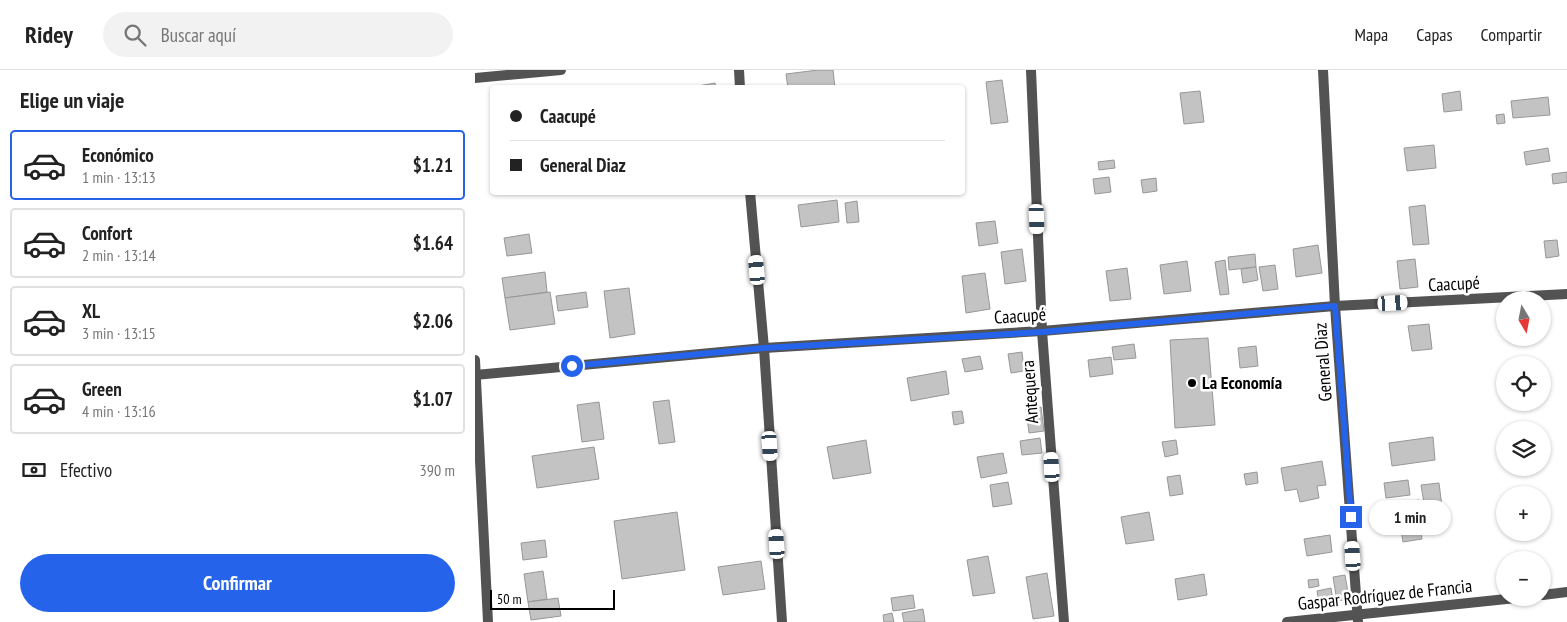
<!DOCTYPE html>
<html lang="es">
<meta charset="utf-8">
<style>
body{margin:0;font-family:"PT Sans Narrow",sans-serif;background:#f2f2f2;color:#222;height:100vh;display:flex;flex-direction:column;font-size:19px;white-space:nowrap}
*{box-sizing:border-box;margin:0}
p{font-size:16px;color:#767676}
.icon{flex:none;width:28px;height:28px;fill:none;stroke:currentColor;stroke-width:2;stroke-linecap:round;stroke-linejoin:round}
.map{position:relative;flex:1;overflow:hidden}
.panel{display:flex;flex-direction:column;background:#fff;width:475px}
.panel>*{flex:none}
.hud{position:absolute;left:15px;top:15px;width:475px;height:110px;border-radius:5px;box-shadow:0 1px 4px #0004;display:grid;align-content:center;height:110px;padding:0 20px;background:#fff}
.needle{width:32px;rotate:170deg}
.buttons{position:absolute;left:1021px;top:221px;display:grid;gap:10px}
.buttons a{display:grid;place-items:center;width:55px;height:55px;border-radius:50%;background:#fff;box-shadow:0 1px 4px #0004;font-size:25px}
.scale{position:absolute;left:15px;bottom:12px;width:125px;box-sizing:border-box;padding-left:5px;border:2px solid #000;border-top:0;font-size:14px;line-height:18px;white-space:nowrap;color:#000;-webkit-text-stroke:4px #fff;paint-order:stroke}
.end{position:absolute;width:22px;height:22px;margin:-11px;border:6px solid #2563eb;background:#fff;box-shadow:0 0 0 2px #fff}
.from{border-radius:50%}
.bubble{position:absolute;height:35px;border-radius:18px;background:#fff;box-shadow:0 1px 4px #0004;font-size:16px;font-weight:600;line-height:35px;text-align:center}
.car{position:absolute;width:15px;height:30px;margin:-15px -8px;border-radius:6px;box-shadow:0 0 4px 1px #0007;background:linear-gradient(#fff 24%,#345 0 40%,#fff 0 76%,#345 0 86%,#fff 0)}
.hud b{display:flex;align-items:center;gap:18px;height:48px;font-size:19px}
.hud b+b{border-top:1px solid #e0e0e0}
.hud i{width:12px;height:12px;background:#222}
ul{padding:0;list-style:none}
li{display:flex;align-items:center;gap:15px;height:70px;margin:0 10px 8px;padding:0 10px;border:2px solid #e0e0e0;border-radius:5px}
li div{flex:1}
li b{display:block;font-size:19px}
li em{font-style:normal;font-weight:600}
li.active{border-color:#2563eb}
li>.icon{width:45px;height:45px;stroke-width:1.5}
h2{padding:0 20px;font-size:22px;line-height:60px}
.pay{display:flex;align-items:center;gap:12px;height:55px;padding:0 20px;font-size:19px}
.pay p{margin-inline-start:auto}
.cta{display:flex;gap:10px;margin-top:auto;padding:10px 20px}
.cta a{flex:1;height:58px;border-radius:30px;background:#2563eb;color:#fff;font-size:20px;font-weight:600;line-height:58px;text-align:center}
header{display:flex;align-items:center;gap:30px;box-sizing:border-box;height:70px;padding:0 25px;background:#fff;border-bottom:1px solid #e0e0e0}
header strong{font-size:24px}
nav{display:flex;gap:28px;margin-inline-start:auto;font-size:18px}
.search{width:350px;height:45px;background:#f2f2f2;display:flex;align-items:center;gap:12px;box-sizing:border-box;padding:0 18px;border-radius:28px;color:#767676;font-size:19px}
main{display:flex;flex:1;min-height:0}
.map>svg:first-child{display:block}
</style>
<header>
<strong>Ridey</strong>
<div class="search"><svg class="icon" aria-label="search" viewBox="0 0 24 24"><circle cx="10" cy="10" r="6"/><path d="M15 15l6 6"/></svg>Buscar aquí</div>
<nav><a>Mapa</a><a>Capas</a><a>Compartir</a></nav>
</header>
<main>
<section class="panel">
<h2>Elige un viaje</h2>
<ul>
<li class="active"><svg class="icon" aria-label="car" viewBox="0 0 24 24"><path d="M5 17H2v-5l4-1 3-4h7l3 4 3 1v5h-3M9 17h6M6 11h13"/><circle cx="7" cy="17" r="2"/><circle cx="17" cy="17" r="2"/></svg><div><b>Económico</b><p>1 min · 13:13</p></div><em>$1.21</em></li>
<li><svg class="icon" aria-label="car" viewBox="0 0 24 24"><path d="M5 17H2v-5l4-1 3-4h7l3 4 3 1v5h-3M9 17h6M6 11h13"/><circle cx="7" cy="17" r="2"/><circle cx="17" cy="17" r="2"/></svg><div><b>Confort</b><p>2 min · 13:14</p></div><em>$1.64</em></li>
<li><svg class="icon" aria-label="car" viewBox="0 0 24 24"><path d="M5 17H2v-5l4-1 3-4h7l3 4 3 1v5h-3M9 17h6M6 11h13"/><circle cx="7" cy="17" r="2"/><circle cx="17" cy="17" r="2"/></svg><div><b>XL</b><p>3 min · 13:15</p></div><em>$2.06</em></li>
<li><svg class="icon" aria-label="car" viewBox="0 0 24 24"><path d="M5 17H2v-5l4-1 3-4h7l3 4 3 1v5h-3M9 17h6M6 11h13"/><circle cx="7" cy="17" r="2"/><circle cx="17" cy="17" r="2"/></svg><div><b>Green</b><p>4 min · 13:16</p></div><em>$1.07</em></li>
</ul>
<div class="pay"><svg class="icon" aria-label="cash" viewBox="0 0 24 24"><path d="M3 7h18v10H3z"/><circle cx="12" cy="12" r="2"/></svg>Efectivo<p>390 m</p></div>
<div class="cta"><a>Confirmar</a></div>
</section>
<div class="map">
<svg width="1092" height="552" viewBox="0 0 1092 552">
<rect width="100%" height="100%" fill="#fff"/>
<!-- building -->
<g fill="#c3c3c3" stroke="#979797">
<polygon points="343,0 358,0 360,18 313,18 311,4"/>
<polygon points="527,10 533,52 516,54 511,12"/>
<polygon points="240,13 241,18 217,18 217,17"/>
<polygon points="725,21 729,52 709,54 705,23"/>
<polygon points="985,21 987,40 969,42 967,24"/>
<polygon points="1073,27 1075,45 1038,48 1036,31"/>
<polygon points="1029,44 1030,53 1022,54 1021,45"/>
<polygon points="959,75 961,98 932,101 929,78"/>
<polygon points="1073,78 1075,91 1051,95 1049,82"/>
<polygon points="639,90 640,98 624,100 623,92"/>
<polygon points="1092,102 1092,112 1078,114 1077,104"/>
<polygon points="634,107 636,122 620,124 618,109"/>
<polygon points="681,108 682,121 668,123 666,110"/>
<polygon points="362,130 364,152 326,157 323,135"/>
<polygon points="382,131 384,152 372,153 370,133"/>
<polygon points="950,135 954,174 938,175 934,137"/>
<polygon points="520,151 523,173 504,176 501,153"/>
<polygon points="54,164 57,183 32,186 29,168"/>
<polygon points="1082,170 1084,186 1071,188 1069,171"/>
<polygon points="843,175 847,203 821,207 818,179"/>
<polygon points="547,179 551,211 530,214 526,182"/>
<polygon points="780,184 781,197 754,200 753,187"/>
<polygon points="940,189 943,217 925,219 922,191"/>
<polygon points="750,190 754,224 745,225 740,192"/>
<polygon points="712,191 716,221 689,224 685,195"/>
<polygon points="800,195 803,219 788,221 784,197"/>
<polygon points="781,197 783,210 768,213 766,199"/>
<polygon points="652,198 656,229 635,231 631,201"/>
<polygon points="70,202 72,222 30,228 27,208"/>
<polygon points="510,203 515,239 491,243 487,206"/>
<polygon points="154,218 160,264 135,268 129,221"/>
<polygon points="75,222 80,254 35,260 30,228"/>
<polygon points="111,222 113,237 83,241 81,226"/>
<polygon points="954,254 957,279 937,281 933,256"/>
<polygon points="733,268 740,355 700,358 695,270"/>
<polygon points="659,274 661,288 639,290 637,277"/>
<polygon points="781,276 783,296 765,298 763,278"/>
<polygon points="547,282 549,301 536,303 533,284"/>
<polygon points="505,286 508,299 490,302 487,289"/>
<polygon points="636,287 638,304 615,307 613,290"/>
<polygon points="471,301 474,324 436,331 432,308"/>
<polygon points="194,330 200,372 184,374 178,332"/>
<polygon points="124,332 129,369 107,372 102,335"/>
<polygon points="566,337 569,361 554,363 551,339"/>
<polygon points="487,341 489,353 479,355 477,342"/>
<polygon points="958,367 960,390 917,396 914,373"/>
<polygon points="565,368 567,383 547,385 545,371"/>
<polygon points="391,370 396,403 358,409 352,377"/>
<polygon points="701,370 703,384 690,387 687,372"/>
<polygon points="119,377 124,409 62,418 57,386"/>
<polygon points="528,383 532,403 506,408 502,387"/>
<polygon points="847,391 851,415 842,416 844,428 825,432 822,419 810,421 806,398"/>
<polygon points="782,402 783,413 771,415 769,404"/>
<polygon points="705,405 708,424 695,426 692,407"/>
<polygon points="933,410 935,425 911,428 909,413"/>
<polygon points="533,412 537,434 518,437 515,415"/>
<polygon points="964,413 967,437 950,439 946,415"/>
<polygon points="944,430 945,441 929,443 927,433"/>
<polygon points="202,442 210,500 147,509 139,451"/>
<polygon points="674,442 679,470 651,474 646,447"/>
<polygon points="944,451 947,469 928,472 925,454"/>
<polygon points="855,465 857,482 832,486 829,469"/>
<polygon points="70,470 72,487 48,490 46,473"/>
<polygon points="513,486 520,523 498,526 492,490"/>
<polygon points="286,491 290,519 248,525 243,497"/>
<polygon points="68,501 72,529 53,532 49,504"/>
<polygon points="572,503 579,546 558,549 551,507"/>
<polygon points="729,504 732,525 703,530 700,509"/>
<polygon points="870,505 874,529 862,531 858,507"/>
<polygon points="843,509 844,516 834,518 833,510"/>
<polygon points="856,518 859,537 845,539 842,521"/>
<polygon points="438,525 440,538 418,541 416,528"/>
<polygon points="83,528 86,546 56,550 53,532"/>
<polygon points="448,539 450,552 429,552 427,543"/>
<polygon points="417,543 419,552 409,552 408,545"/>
</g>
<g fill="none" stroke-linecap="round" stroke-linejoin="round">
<!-- street -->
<g stroke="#535353" stroke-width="10">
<polyline points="264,0 265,18"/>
<polyline points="556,0 567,261 589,552"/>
<polyline points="848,0 860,236 883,552"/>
<polyline points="0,8 86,0"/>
<polyline points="275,122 289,278 307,552"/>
<polyline points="0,290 13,552"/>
<polyline points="0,305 289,278 567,261 860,236 1092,224"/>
<polyline points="1068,525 1092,522"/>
<polyline points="812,552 1041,528"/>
</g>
</g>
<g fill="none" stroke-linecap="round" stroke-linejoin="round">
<!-- route -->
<polyline stroke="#2563eb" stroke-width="6" points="97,296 289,278 567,262 860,236 876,447"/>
</g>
<!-- markers -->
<circle fill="#000" stroke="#fff" stroke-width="2" cx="717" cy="313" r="5"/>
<g text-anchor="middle" stroke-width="5" stroke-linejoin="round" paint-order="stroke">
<!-- street labels -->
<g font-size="18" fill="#000" stroke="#fff">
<text transform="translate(979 214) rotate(-3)" y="6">Caacupé</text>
<text transform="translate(545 246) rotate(-4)" y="6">Caacupé</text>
<text transform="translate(848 292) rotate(-94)" y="6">General Diaz</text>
<text transform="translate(555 322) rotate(-94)" y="6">Antequera</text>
<text transform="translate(910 525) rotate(-6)" y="6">Gaspar Rodríguez de Francia</text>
</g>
<!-- poi labels -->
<g font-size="18" font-weight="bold" fill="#000" stroke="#fff" text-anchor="start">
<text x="727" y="319">La Economía</text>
</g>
</g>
</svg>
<div class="buttons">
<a><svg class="needle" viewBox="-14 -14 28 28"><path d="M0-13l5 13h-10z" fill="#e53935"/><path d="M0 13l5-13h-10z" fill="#767676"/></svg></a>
<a><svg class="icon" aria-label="locate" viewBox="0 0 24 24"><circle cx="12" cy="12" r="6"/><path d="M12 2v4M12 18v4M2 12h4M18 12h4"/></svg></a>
<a><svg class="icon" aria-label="layers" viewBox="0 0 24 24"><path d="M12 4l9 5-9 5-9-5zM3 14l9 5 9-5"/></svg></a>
<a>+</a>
<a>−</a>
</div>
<div class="scale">50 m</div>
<i class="end from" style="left:97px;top:296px"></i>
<i class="end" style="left:876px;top:447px"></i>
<div class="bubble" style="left:894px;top:430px;width:82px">1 min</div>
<i class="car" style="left:562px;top:149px;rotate:178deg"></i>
<i class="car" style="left:282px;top:200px;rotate:355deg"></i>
<i class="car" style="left:918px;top:233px;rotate:87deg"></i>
<i class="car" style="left:295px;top:376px;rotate:176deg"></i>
<i class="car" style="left:577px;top:397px;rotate:356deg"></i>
<i class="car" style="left:302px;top:474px;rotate:356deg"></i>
<i class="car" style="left:878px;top:486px;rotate:356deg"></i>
<div class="hud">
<b><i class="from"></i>Caacupé</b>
<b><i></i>General Diaz</b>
</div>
</div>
</main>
